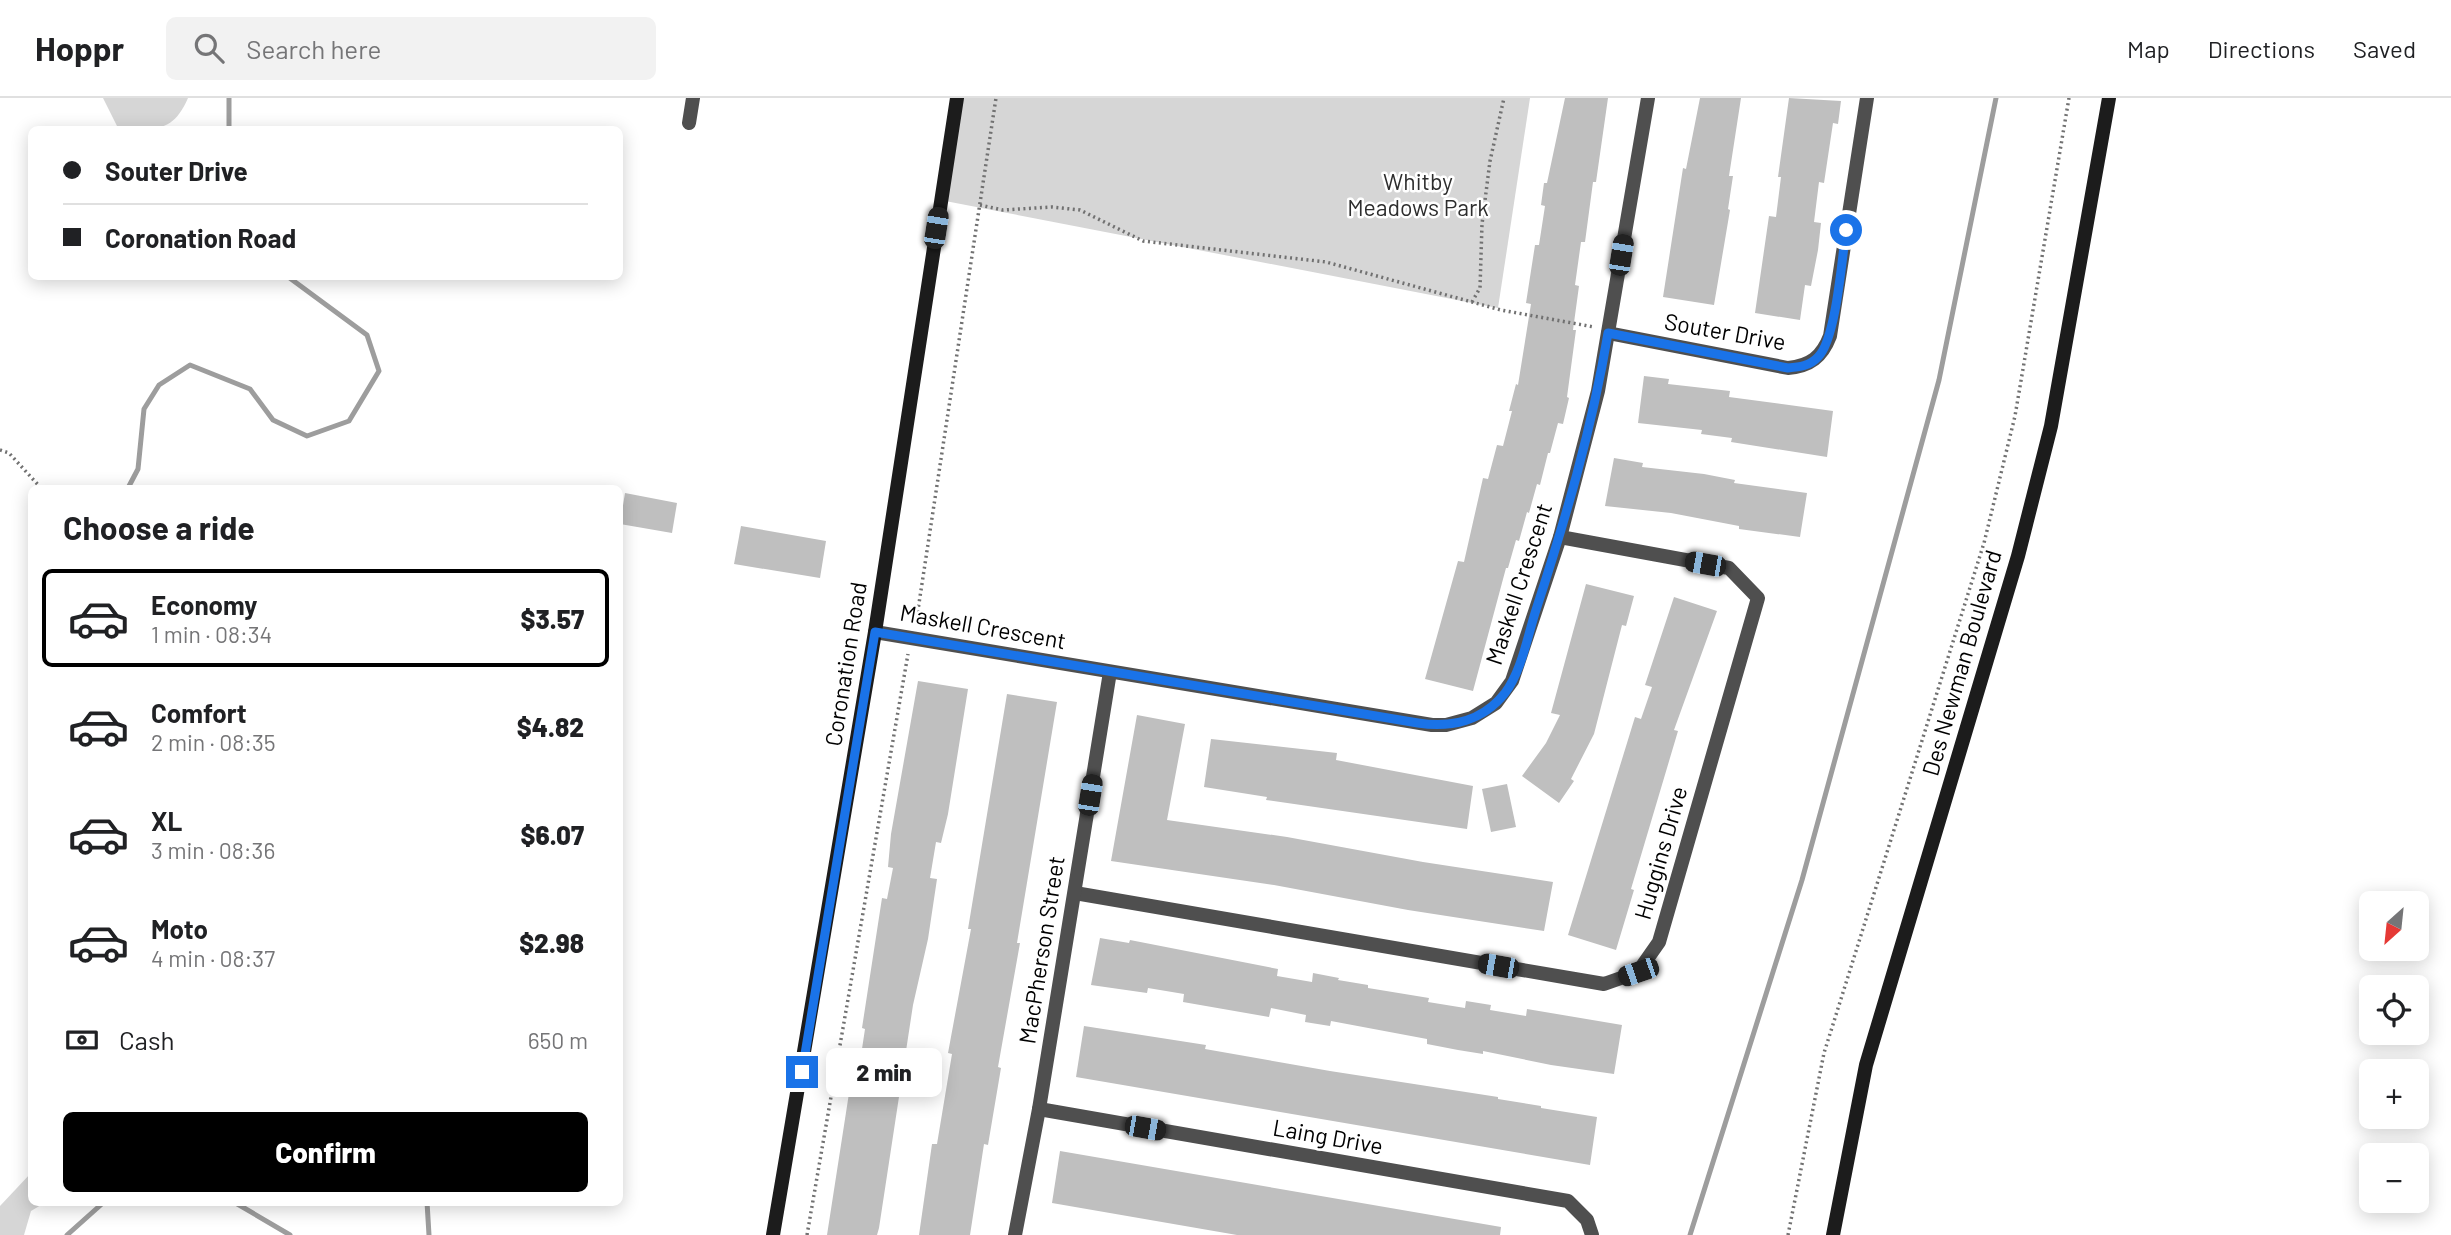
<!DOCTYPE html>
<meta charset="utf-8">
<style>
body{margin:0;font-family:Barlow,sans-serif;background:#f2f2f2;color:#202124;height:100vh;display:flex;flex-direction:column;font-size:26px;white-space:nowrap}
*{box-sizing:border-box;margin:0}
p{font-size:23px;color:#757577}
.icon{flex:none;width:38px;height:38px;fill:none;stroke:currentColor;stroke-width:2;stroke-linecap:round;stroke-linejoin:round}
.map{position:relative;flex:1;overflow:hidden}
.drawer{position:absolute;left:28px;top:387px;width:595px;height:721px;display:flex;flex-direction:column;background:#fff;border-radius:10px;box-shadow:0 4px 18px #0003}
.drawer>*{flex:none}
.top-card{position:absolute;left:28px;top:28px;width:595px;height:154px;border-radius:10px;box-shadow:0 4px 18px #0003;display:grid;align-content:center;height:154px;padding:0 35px;background:#fff}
.needle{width:46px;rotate:207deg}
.fabs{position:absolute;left:2359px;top:793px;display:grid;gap:14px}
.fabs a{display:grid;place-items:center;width:70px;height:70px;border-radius:10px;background:#fff;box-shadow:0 4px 18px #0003;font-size:35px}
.end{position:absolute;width:32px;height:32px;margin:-16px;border:9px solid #1a73e8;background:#fff;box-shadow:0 0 0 4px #fff}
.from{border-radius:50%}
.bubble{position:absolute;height:49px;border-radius:10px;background:#fff;box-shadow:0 4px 18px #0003;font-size:23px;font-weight:800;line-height:49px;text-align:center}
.car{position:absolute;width:21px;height:42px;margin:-21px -10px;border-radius:9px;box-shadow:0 0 5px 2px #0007;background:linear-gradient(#222 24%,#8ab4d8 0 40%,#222 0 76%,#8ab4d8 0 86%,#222 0)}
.top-card b{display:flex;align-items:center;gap:24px;height:66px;font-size:26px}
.top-card b+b{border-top:2px solid #e0e0e0}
.top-card i{width:18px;height:18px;background:#202124}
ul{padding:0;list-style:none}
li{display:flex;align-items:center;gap:21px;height:98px;margin:0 14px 10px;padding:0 21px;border:4px solid transparent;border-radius:10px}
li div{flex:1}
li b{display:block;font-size:26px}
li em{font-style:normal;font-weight:800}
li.current{border-color:#000}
li>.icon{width:63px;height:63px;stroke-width:1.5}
h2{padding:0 35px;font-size:32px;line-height:84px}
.pay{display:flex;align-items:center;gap:18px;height:77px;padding:0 35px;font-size:26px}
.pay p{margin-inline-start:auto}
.button{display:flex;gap:14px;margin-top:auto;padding:14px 35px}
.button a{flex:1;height:80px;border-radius:10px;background:#000;color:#fff;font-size:28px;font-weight:800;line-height:80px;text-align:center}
header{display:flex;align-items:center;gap:42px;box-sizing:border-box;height:98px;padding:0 35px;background:#fff;border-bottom:2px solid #e0e0e0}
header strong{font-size:33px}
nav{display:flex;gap:38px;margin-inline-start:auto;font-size:24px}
.search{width:490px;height:63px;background:#f2f2f2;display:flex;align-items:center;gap:18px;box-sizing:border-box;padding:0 24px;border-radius:10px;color:#757577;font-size:26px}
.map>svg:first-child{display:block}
</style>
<header>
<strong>Hoppr</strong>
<div class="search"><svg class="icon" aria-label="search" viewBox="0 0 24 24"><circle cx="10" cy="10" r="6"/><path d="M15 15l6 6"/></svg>Search here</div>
<nav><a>Map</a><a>Directions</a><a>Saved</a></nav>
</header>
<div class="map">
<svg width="2451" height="1137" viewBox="0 0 2451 1137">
<rect width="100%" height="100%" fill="#fff"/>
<!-- green -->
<g fill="#d6d6d6">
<path d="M103 0H188C172 37 152 32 117 28Z"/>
<polygon points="958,0 1530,0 1498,210 940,102"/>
<polygon points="31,1075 32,1104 46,1104 31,1113 24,1137 0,1137 0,1108"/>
</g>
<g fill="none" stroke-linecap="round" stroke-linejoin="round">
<!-- stream -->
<g stroke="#9d9d9d" stroke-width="5">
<polyline points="229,0 229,32"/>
<polyline points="128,390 138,371 144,311 159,287 190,267 250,291 273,322 307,338 349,323 379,273 367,237 287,178"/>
<polyline points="234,1104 290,1137"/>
<polyline points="427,1104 429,1137"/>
<polyline points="67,1137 104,1104"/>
<polyline points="1690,1137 1802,782 1939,282 1996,0"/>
</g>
</g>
<!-- building -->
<g fill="#bfbfbf">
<polygon points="1565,0 1608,0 1596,84 1593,84 1585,144 1581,144 1575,187 1579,188 1573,232 1576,232 1567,299 1569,300 1563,326 1558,325 1550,355 1548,355 1540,387 1537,386 1529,415 1527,414 1519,443 1516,442 1508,470 1506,470 1473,593 1425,581 1458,463 1464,464 1483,380 1488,381 1497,347 1503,348 1512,313 1509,313 1516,286 1518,287 1531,206 1526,205 1535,147 1539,147 1545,108 1541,107 1544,85 1547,85"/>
<polygon points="1700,0 1741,0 1729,78 1733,78 1728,111 1730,112 1714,207 1663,199 1683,70 1686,71"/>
<polygon points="1789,0 1841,3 1838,26 1833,25 1824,85 1819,84 1814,124 1821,125 1818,152 1811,188 1805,187 1800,222 1755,215 1769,118 1776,119 1781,79 1778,79"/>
<polygon points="1644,278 1669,281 1668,286 1730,293 1729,299 1833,313 1827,359 1731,344 1732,340 1701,336 1702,332 1638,325"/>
<polygon points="1614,360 1643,365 1642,369 1704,376 1735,382 1734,385 1807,395 1800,439 1739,431 1739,428 1671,415 1605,408"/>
<polygon points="625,395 677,405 672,435 620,426"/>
<polygon points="741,428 826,443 820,480 734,466"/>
<polygon points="1586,486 1634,498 1626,528 1622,527 1594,636 1571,681 1574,683 1559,705 1522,678 1546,645 1560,617 1551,615"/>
<polygon points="1674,499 1717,513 1674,632 1678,633 1631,791 1634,792 1616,852 1568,837 1635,619 1641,621 1652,589 1645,587"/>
<polygon points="918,583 968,591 948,716 941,745 936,744 930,780 937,781 928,841 913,907 879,1130 877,1137 827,1137 854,963 860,964 865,931 862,930 882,800 887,801 893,770 888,769 891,736"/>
<polygon points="1007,596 1057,604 1017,845 1020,845 998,969 1001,970 988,1047 984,1046 970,1137 919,1137 932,1046 937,1046 952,956 948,955 971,831 968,831"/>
<polygon points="1137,617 1185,626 1167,722 1287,739 1423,764 1553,784 1544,833 1408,812 1274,787 1111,763"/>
<polygon points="1211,641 1337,655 1336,662 1473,688 1467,731 1266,702 1267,699 1204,689"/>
<polygon points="1507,686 1516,729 1491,734 1482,691"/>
<polygon points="1100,840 1129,845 1130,842 1278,871 1277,878 1312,884 1313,875 1339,880 1338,882 1368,887 1368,890 1429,900 1428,904 1465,910 1466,903 1491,907 1490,912 1526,918 1527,911 1622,927 1614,976 1551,967 1483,953 1483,956 1458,952 1427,946 1427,941 1331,923 1330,928 1305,924 1306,917 1271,910 1269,919 1183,904 1184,896 1148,890 1147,895 1091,887"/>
<polygon points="1084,928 1206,947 1205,951 1330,973 1498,999 1498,1001 1541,1008 1541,1010 1597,1019 1590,1067 1076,979"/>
<polygon points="1060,1053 1501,1129 1500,1137 1237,1137 1052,1105"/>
</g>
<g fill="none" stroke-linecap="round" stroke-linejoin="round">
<!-- path -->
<g stroke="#717171" stroke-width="3.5" stroke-dasharray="2 3.5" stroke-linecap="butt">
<polyline points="980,107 1003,112 1052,109 1080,112 1143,143 1326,164 1501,212 1594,229"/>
<polyline points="1472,204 1480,190 1482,126 1490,63 1504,0"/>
<polyline points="0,352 9,355 41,390"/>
<polyline points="916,525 996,0"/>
<polyline points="807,1137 908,556"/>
<polyline points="1788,1137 1824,955 1984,445 2015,318 2069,0"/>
</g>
<!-- street -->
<g stroke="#4f4f4f" stroke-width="14">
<polyline points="689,25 693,0"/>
<path d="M1608 235 1788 270C1810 268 1822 259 1830 238L1867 0"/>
<polyline points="875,534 1432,627 1446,627 1472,620 1496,605 1512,583 1560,439 1598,293 1648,0"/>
<polyline points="1075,795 1604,886 1638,874 1659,844 1758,500 1729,470 1560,439"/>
<polyline points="1039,1011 1568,1103 1587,1122 1592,1137"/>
<polyline points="1015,1137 1039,1011 1110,574"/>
</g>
<!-- secondary -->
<g stroke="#1c1c1c" stroke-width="14">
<polyline points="773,1137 875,534 957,0"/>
<polyline points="1833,1137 1866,967 2018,458 2051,328 2109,0"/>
</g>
</g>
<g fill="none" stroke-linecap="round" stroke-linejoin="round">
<!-- route -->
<path stroke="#1a73e8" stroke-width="9" d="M802 974 875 534 1418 625C1451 630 1483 623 1505 595 1521 574 1527 541 1535 515 1565 423 1592 331 1608 235L1788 270C1799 269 1810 268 1818 259 1836 242 1842 160 1846 132"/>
</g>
<g text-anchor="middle" stroke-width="5" stroke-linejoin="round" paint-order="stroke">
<!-- park labels -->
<g font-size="23" fill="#2d2d2d" stroke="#fff">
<text x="1418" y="92">Whitby<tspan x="1418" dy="26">Meadows Park</tspan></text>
</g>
<!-- street labels -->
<g font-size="23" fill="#000" stroke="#fff">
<text transform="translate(1725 234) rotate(10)" y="8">Souter Drive</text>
<text transform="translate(1519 486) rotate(-72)" y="8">Maskell Crescent</text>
<text transform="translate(983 529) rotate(10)" y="8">Maskell Crescent</text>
<text transform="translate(1962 565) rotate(-74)" y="8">Des Newman Boulevard</text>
<text transform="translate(846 566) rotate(-81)" y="8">Coronation Road</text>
<text transform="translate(1661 755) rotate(-74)" y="8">Huggins Drive</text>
<text transform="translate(1042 852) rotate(-81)" y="8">MacPherson Street</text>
<text transform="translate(1328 1039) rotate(10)" y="8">Laing Drive</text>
</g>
</g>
</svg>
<div class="fabs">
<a><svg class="needle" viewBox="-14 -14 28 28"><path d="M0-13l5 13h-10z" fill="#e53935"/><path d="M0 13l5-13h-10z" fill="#757577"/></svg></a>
<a><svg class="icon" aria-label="locate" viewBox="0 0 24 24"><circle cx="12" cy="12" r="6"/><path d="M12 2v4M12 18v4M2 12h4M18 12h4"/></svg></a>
<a>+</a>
<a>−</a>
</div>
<i class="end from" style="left:1846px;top:132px"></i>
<i class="end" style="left:802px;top:974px"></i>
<div class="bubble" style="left:826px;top:950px;width:116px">2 min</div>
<i class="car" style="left:936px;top:130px;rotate:9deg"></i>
<i class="car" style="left:1621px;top:157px;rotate:9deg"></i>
<i class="car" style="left:1705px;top:466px;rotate:280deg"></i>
<i class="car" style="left:1090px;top:697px;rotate:9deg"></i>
<i class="car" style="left:1498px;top:868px;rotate:280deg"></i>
<i class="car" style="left:1638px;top:874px;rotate:251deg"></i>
<i class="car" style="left:1145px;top:1030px;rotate:100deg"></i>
<div class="top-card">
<b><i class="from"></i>Souter Drive</b>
<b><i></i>Coronation Road</b>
</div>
<section class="drawer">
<h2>Choose a ride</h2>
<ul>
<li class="current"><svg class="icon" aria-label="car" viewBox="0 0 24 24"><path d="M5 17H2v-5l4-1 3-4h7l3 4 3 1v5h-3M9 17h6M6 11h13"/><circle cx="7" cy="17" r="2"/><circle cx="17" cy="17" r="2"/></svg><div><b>Economy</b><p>1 min · 08:34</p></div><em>$3.57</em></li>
<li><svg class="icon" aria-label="car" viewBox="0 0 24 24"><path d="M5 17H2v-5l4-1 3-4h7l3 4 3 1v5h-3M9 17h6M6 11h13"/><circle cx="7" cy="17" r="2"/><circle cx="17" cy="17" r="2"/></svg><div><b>Comfort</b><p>2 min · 08:35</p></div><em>$4.82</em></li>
<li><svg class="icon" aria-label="car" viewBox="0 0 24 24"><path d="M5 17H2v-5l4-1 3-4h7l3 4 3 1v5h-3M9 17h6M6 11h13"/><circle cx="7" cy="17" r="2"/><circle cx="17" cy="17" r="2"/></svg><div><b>XL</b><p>3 min · 08:36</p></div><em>$6.07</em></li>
<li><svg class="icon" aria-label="car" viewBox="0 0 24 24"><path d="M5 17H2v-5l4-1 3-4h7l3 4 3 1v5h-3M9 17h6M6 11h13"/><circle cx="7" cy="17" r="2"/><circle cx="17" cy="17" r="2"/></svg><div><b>Moto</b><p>4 min · 08:37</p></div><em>$2.98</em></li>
</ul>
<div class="pay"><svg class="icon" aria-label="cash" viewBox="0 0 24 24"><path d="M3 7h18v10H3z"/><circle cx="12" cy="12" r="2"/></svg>Cash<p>650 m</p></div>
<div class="button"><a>Confirm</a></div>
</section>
</div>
